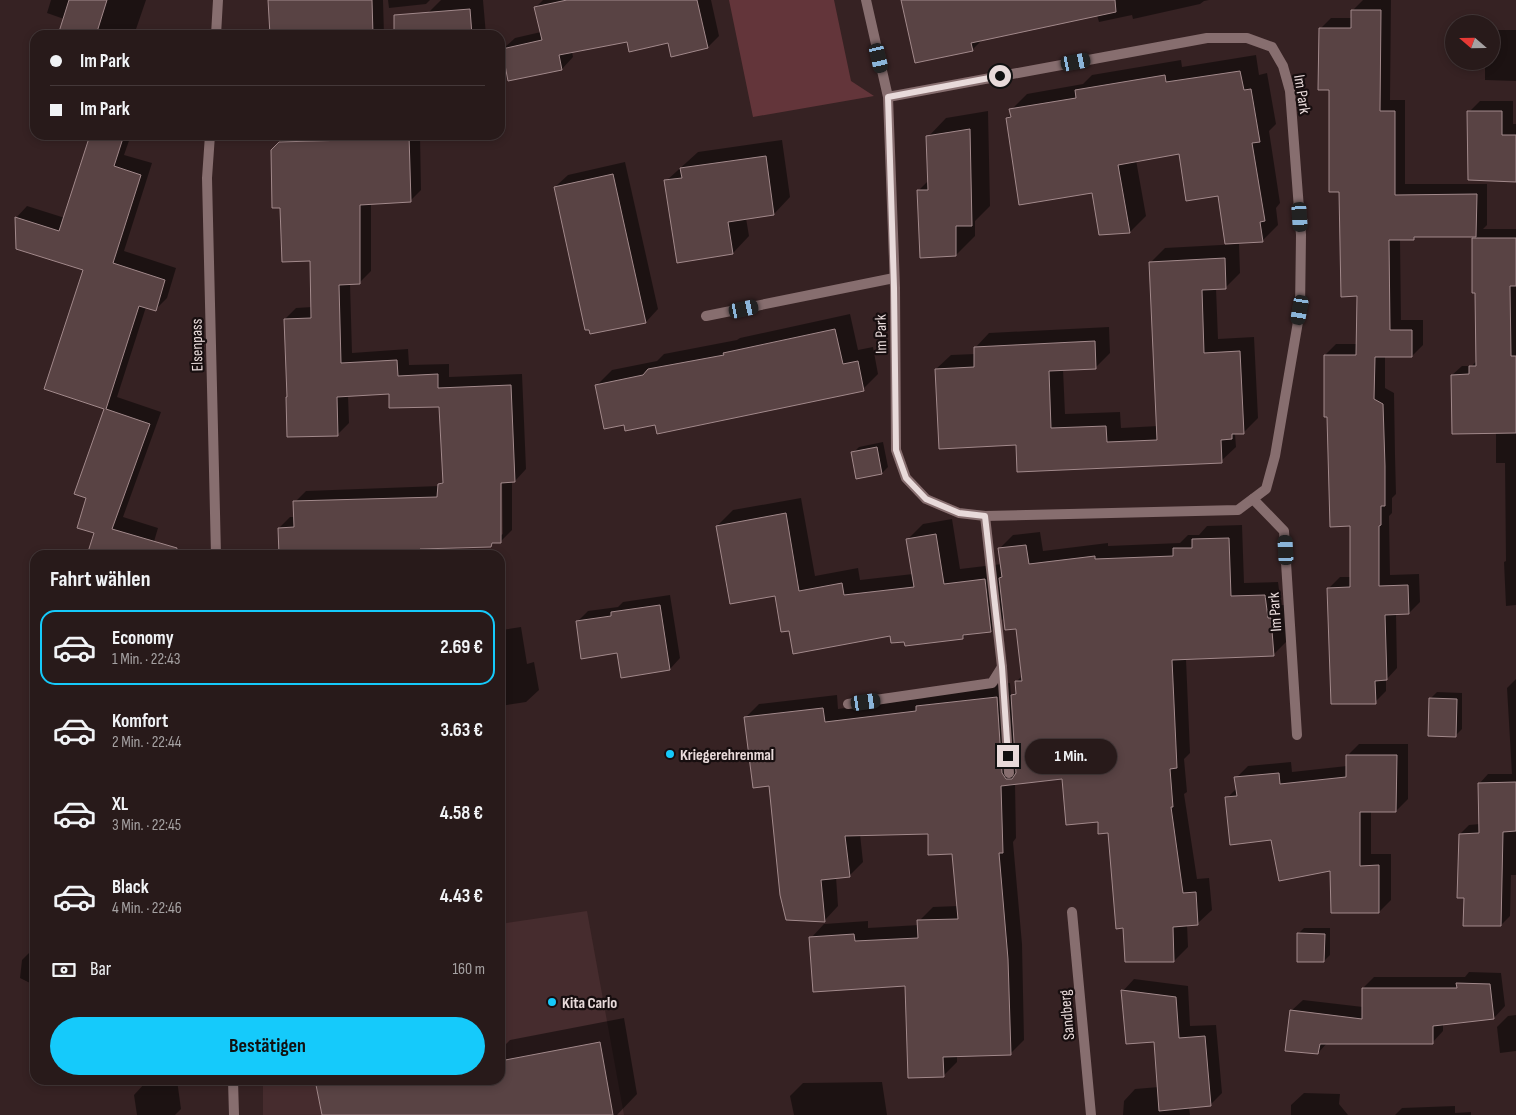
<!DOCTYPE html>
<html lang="de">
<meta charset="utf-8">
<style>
body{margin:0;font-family:"Sofia Sans Condensed",sans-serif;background:#342727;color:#f1f3f6;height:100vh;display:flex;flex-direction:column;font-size:19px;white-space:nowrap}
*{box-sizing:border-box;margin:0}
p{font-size:16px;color:#a5a1a2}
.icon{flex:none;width:28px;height:28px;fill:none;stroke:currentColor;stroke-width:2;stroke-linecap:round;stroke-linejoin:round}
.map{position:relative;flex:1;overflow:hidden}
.drawer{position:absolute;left:30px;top:550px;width:475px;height:535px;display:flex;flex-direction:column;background:#281a1a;border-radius:15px;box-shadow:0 2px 8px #0003,0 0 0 1px #443839}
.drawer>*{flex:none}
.hud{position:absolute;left:30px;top:30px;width:475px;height:110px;border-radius:15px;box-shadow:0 2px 8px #0003,0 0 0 1px #443839;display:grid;align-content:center;height:110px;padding:0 20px;background:#281a1a}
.needle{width:32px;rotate:290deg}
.controls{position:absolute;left:1445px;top:15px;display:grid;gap:10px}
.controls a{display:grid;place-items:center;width:55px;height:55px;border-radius:50%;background:#281a1a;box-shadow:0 2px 8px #0003,0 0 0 1px #443839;font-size:25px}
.end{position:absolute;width:22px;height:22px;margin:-11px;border:6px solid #e8dada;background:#111;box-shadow:0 0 0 2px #111}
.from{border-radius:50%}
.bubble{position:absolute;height:35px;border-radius:18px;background:#281a1a;box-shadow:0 2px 8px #0003,0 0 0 1px #443839;font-size:16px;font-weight:700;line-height:35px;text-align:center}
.car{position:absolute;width:15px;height:30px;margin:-15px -8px;border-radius:6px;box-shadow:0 0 4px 1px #0007;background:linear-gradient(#222 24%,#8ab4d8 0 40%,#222 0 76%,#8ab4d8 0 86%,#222 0)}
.hud b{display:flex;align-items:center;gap:18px;height:48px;font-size:19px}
.hud b+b{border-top:1px solid #443839}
.hud i{width:12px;height:12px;background:#f1f3f6}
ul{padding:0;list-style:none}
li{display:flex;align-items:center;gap:15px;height:75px;margin:0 10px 8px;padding:0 10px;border:2px solid transparent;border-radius:15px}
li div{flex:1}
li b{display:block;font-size:19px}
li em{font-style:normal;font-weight:700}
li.current{border-color:#15cafb}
li>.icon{width:45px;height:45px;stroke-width:1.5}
h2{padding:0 20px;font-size:22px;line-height:60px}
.pay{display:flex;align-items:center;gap:12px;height:55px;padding:0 20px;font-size:19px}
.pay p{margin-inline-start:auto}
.cta{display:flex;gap:10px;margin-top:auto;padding:10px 20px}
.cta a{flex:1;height:58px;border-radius:30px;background:#15cafb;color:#111;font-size:20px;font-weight:700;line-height:58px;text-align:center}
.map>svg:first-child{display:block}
</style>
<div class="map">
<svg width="1516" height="1115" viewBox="0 0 1516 1115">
<rect width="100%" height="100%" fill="#362223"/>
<!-- built -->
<polygon fill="#462c2e" points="587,911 624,1115 263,1115 263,1080 500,1080 500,924"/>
<!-- green -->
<polygon fill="#63353a" points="729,0 834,0 851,81 874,96 753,117"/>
<!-- shadow -->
<g fill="#0007" fill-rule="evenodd">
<polygon points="51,0 146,0 134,35 65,35 64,19 47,13"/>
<polygon points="269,0 383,0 384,35 272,35"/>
<polygon points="388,0 430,0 426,4 389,8"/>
<polygon points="441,0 483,0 486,35 430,35 428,13"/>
<polygon points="543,0 711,0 719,36 708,47 669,42 628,41 572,52 573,57 562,69 509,79 503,49 515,38 541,32 536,7"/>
<polygon points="903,0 1209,0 1204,1 1200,4 1133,19 1132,15 1099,22 1097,15 982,40 972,50"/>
<polygon points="1363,0 1391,0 1390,100 1405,100 1405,184 1487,184 1487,225 1483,229 1516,229 1516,605 1506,606 1504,562 1506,561 1505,463 1496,463 1496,432 1452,375 1462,366 1472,366 1477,360 1476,292 1473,238 1475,236 1417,236 1413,239 1400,239 1401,320 1423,320 1423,345 1412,356 1385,356 1385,388 1394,393 1395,455 1396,494 1392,498 1392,513 1389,516 1390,575 1419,574 1420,602 1409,613 1396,614 1397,668 1386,680 1386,691 1375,702 1329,588 1340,577 1351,577 1351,525 1325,355 1336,344 1358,344 1358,295 1340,191 1330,89 1320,29 1331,18 1352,18 1352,11"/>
<polygon points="1492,30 1516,30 1516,81 1485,80 1485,61 1491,61"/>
<polygon points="1256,55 1259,75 1267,73 1276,124 1269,131 1280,203 1276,208 1278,225 1262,241 1180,152 1136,160 1146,216 1130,232 1093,191 1007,118 1011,114 1011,110 1027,94 1083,84 1092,75 1181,60 1182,67"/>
<polygon points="1480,101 1513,101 1513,124 1516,124 1516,180 1469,112"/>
<polygon points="988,111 990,206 975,221 975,236 956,255 918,191 929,180 928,137 946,118"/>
<polygon points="91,135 131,135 124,155 152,163 124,251 176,268 167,298 155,310 146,307 117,397 161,412 123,517 158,528 150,555 88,555 95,532 87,497 106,408 85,269 16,218 27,206 65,218"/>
<path d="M287 135H420L421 190 410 201 371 203V271L360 282 350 283 352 353 408 349 409 365 449 364V377L522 374 526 469 515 481H512V530L501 541 495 542 491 545 431 547 432 555H280L279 528 290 517H295V502L306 491 439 486 444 479 440 406 390 393 348 395 349 423 338 434 288 396 285 319 296 308 312 307 311 259 281 207 272 150ZM500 477H502L503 534 500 536Z"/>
<polygon points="782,140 790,197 774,214 746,218 749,236 733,253 666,181 698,152"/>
<polygon points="625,162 658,309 646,322 591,333 555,187 568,175"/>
<polygon points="1239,244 1240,273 1226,287 1216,288 1218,339 1254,337 1258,418 1243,433 1235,434 1236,447 1221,461 1017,444 936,369 951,355 975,354 975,348 989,333 1109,327 1110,353 1095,368 1063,369 1065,414 1120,412 1121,428 1158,426 1151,262 1165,248"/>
<polygon points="850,314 858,350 873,347 878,374 863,389 656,423 625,423 597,385 612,370 657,361 664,354 737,340 740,338"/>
<polygon points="883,442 888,467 882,473 853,453 859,447"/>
<polygon points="801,498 815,576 858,568 860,580 913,574 907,540 923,524 952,519 960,569 1002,564 999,549 1013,535 1040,532 1043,551 1108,543 1108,546 1180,543 1188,535 1199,535 1207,526 1242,525 1244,583 1278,582 1281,605 1285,605 1287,641 1273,655 1186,659 1190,753 1184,759 1187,792 1184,794 1197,879 1209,878 1212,910 1198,923 1187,924 1188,947 1174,961 1124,927 1109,831 1063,778 1015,783 1016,838 1013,842 1022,944 1024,1040 1010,1054 957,1056 957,1062 943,1076 906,985 811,938 824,924 868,921 868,928 919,925 919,921 933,907 958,906 953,853 930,833 860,834 863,862 849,876 836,877 838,906 825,920 745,718 759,704 837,695 838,709 925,698 931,693 1010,683 1011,696 1017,691 1016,682 1023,675 1017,628 1005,617 991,631 967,633 963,638 905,641 891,635 790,629 776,594 717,526 733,510"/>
<polygon points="670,595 680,658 670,669 618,651 577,622 588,611 618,607 623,602"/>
<polygon points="500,623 502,630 521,627 527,664 534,662 539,690 526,702 500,706"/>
<polygon points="1516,679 1516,875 1511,875 1510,916 1501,925 1465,897 1460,834 1469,825 1480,824 1479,784 1488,774 1512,774 1507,688"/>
<polygon points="1437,692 1462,693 1462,729 1456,735 1431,698"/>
<polygon points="1359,744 1408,744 1408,799 1396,811 1371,811 1371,854 1391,854 1391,900 1379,912 1331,869 1272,839 1227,798 1237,788 1236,778 1248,766 1291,762 1292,772 1347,766 1347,756"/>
<polygon points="1304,928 1330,928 1330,955 1324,961 1298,934"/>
<polygon points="35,947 35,985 34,985 20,978 22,960"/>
<polygon points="1469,972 1501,973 1505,1006 1494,1018 1443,1023 1443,1031 1432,1043 1328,1042 1318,1053 1291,1011 1303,1000 1363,1007 1363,988 1374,977 1465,977"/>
<polygon points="1134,979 1188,986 1190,1026 1216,1025 1222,1093 1210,1105 1189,1107 1190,1115 1123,1115 1124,1101 1135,1089 1159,1087 1155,1041 1123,991"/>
<polygon points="1516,1015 1516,1051 1500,1053 1497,1027 1508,1016"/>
<polygon points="624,1018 637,1094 617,1115 323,1115 317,1080 500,1080 500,1046 505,1045 510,1040"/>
<polygon points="166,1080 177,1080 181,1109 175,1115 137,1115 134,1095 145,1083"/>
<polygon points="882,1082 887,1115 794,1115 790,1096 803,1083"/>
<polygon points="1304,1093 1340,1094 1339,1104 1348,1115 1291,1115 1291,1105"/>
<polygon points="1455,1106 1455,1113 1471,1112 1471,1115 1395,1115 1402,1108"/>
</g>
<!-- building -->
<g fill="#594344" stroke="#a2898b">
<polygon points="69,0 107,0 96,35 58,35"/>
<polygon points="268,0 372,0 373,35 270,35"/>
<polygon points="567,0 697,0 708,48 671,57 668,43 629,52 627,42 559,55 562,70 508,81 502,49 542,40 534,7"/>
<polygon points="901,0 1115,0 1116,12 971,43 973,51 915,63"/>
<polygon points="470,9 472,35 394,35 394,15"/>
<polygon points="1351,10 1381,10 1380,111 1395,111 1395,195 1477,194 1476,237 1414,237 1414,240 1389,240 1390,330 1412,330 1412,357 1375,357 1374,399 1383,404 1385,466 1385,506 1381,506 1381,525 1379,526 1379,586 1408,585 1409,614 1385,615 1387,680 1375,681 1376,704 1331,704 1327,588 1350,587 1350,526 1330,527 1327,417 1324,417 1324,355 1356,355 1357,296 1341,297 1339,192 1329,192 1329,90 1318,90 1319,28 1351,28"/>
<polygon points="1240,71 1244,90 1251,89 1260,142 1252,143 1265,221 1260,222 1263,242 1225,244 1218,196 1186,201 1179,154 1118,165 1130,233 1099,235 1092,193 1019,205 1006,118 1011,117 1009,109 1076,98 1075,90 1165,75 1166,82"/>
<polygon points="1467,111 1502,111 1502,135 1516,135 1516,182 1468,180"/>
<polygon points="970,129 972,226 956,226 956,256 920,258 917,190 928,190 926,136"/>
<polygon points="90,135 124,135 114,166 141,175 113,263 165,280 156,311 139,306 106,409 150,424 112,529 177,548 176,555 87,555 94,533 77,528 86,498 74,494 104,409 44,389 83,270 16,249 15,217 59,231"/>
<polygon points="382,135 409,135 411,202 360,205 360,284 339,285 341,363 397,360 398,376 438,374 438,388 511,385 515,482 501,483 501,543 492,543 491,547 420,549 420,555 364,555 364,553 279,555 278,528 294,527 293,501 437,497 438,484 443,483 439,407 389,408 389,394 337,397 338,436 287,437 286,397 287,397 284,319 311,318 310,261 282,262 280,208 272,208 271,150 279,142 382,139"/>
<polygon points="766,156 774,215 728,222 733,254 677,263 664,180 682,178 680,168"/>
<polygon points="613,174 646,323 590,334 589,330 585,330 554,187"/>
<polygon points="1472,238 1516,238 1516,286 1510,286 1511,356 1516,356 1516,433 1452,434 1451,375 1469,374 1469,366 1476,366 1475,293 1472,293"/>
<polygon points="1225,258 1226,289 1202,290 1204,353 1240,351 1244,434 1232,434 1232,439 1221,440 1222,463 1017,472 1016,445 939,449 935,369 974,367 974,347 1095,341 1096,369 1049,371 1051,428 1106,426 1107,442 1157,440 1149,262"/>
<polygon points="835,329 843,364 858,361 864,391 657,434 655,425 625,431 624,425 604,429 595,385 643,375 648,369 724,355 723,353"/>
<polygon points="877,447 882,474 856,479 851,452"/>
<polygon points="786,513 799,591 842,583 844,595 914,587 906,539 936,534 944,584 985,579 991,632 963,635 963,639 905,646 904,642 891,643 890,636 793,654 789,631 781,632 775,596 730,604 716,526"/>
<polygon points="1229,538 1231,596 1265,595 1268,618 1271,618 1274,656 1172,660 1177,768 1170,769 1173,807 1171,807 1183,893 1196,892 1198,925 1173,927 1174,962 1125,962 1123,928 1116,929 1108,833 1098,834 1098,822 1066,825 1062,779 1001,786 1003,853 999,853 1008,959 1011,1055 943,1057 944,1077 908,1078 905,986 813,992 809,937 854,934 855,941 918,938 917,920 958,919 952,854 928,855 928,834 845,836 850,877 821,880 825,922 786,920 780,895 769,786 753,788 744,717 823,708 825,722 916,711 916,706 997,697 1002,773 1006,779 1012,779 1016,773 1011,695 1016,694 1015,681 1022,681 1016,629 1005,630 999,578 1002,577 998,548 1026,545 1029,564 1095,556 1095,559 1173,556 1173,548 1192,548 1192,539"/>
<polygon points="660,605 670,670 621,678 617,653 581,659 576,621 611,616 611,612"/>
<polygon points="1429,698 1457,699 1456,737 1428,736"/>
<polygon points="1346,755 1397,755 1396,812 1360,812 1360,866 1379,865 1379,913 1331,913 1330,871 1279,881 1271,840 1230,845 1225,797 1237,796 1234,777 1279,773 1280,784 1346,777"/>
<polygon points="1516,782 1516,831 1503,832 1501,926 1463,926 1464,898 1457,898 1459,834 1479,833 1478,783"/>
<polygon points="1297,933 1325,934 1324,962 1297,962"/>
<polygon points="1456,983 1490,984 1494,1019 1433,1026 1433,1044 1320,1044 1318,1054 1285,1051 1290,1010 1362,1019 1362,988 1457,988"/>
<polygon points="1121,990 1176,997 1179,1038 1205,1036 1211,1106 1159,1111 1154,1042 1126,1044"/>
<polygon points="600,1042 613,1115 322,1115 315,1080 500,1080 500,1061"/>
</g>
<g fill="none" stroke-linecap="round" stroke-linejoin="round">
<!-- street -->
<g stroke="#876e6f" stroke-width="10">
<polyline points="866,0 888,97 895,288 896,450 906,478 926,499 959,513 985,516 1238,510 1266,489 1275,456 1300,310 1301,235 1290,91 1283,66 1272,47 1247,38 1207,38 888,97"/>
<polyline points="216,35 218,0"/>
<polyline points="210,135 207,178 216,555"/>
<polyline points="706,316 894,278"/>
<polyline points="1253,499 1284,531 1297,735"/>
<polyline points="985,516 1002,667"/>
<polyline points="848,704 992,683 1002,667 1009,773"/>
<polyline points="1072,912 1091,1115"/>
<polyline points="233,1080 234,1115"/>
</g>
</g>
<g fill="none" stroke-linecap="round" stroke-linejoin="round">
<!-- route -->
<polyline stroke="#e8dada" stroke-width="6" points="1000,76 888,97 894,288 896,450 906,478 926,499 959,513 985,516 1002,667 1008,756"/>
</g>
<!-- markers -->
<g fill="#15cafb" stroke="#170e0f" stroke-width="2">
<circle cx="670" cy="754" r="5"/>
<circle cx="552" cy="1002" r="5"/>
</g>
<g text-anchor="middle" stroke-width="4.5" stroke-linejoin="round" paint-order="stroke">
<!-- street labels -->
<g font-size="16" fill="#e8dada" stroke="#170e0f">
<text transform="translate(1303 94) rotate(81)" y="6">Im Park</text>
<text transform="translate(880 334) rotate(-91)" y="6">Im Park</text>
<text transform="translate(196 345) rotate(-91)" y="6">Elsenpass</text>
<text transform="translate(1274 612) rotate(-94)" y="6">Im Park</text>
<text transform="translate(1066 1015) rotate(-95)" y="6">Sandberg</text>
</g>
<!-- poi labels -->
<g font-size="16" font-weight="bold" fill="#e8dada" stroke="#170e0f" text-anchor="start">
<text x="680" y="760">Kriegerehrenmal</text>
<text x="562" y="1008">Kita Carlo</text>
</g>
</g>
</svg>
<div class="controls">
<a><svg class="needle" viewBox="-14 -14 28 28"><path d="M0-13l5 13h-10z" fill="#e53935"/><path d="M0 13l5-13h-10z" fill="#a5a1a2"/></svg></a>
</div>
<i class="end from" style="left:1000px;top:76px"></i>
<i class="end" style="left:1008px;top:756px"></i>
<div class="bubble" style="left:1025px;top:739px;width:92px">1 Min.</div>
<i class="car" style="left:879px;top:58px;rotate:167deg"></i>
<i class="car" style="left:1076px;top:62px;rotate:79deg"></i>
<i class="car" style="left:1300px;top:217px;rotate:176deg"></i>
<i class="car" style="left:744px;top:309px;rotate:78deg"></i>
<i class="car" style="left:1300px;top:310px;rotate:190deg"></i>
<i class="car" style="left:1286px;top:550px;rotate:357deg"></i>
<i class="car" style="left:866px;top:702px;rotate:82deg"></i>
<div class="hud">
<b><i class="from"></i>Im Park</b>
<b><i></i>Im Park</b>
</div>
<section class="drawer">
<h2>Fahrt wählen</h2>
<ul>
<li class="current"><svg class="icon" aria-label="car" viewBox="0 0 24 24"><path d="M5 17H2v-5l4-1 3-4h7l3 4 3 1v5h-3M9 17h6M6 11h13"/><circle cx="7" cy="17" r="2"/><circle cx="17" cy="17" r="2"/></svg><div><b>Economy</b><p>1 Min. · 22:43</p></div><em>2.69 €</em></li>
<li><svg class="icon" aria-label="car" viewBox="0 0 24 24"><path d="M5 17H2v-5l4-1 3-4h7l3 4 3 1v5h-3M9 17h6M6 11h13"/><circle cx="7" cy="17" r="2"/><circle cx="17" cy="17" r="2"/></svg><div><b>Komfort</b><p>2 Min. · 22:44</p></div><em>3.63 €</em></li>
<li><svg class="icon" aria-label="car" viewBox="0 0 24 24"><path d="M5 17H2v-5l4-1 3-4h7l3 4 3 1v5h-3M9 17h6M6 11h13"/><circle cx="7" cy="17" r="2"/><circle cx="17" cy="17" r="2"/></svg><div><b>XL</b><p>3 Min. · 22:45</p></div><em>4.58 €</em></li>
<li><svg class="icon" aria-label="car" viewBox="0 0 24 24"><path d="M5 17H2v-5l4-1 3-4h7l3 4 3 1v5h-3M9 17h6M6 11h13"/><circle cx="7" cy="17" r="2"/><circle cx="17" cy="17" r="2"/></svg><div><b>Black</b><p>4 Min. · 22:46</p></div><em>4.43 €</em></li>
</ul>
<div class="pay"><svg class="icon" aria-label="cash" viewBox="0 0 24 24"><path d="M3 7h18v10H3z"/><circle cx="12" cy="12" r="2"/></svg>Bar<p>160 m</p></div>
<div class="cta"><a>Bestätigen</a></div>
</section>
</div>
